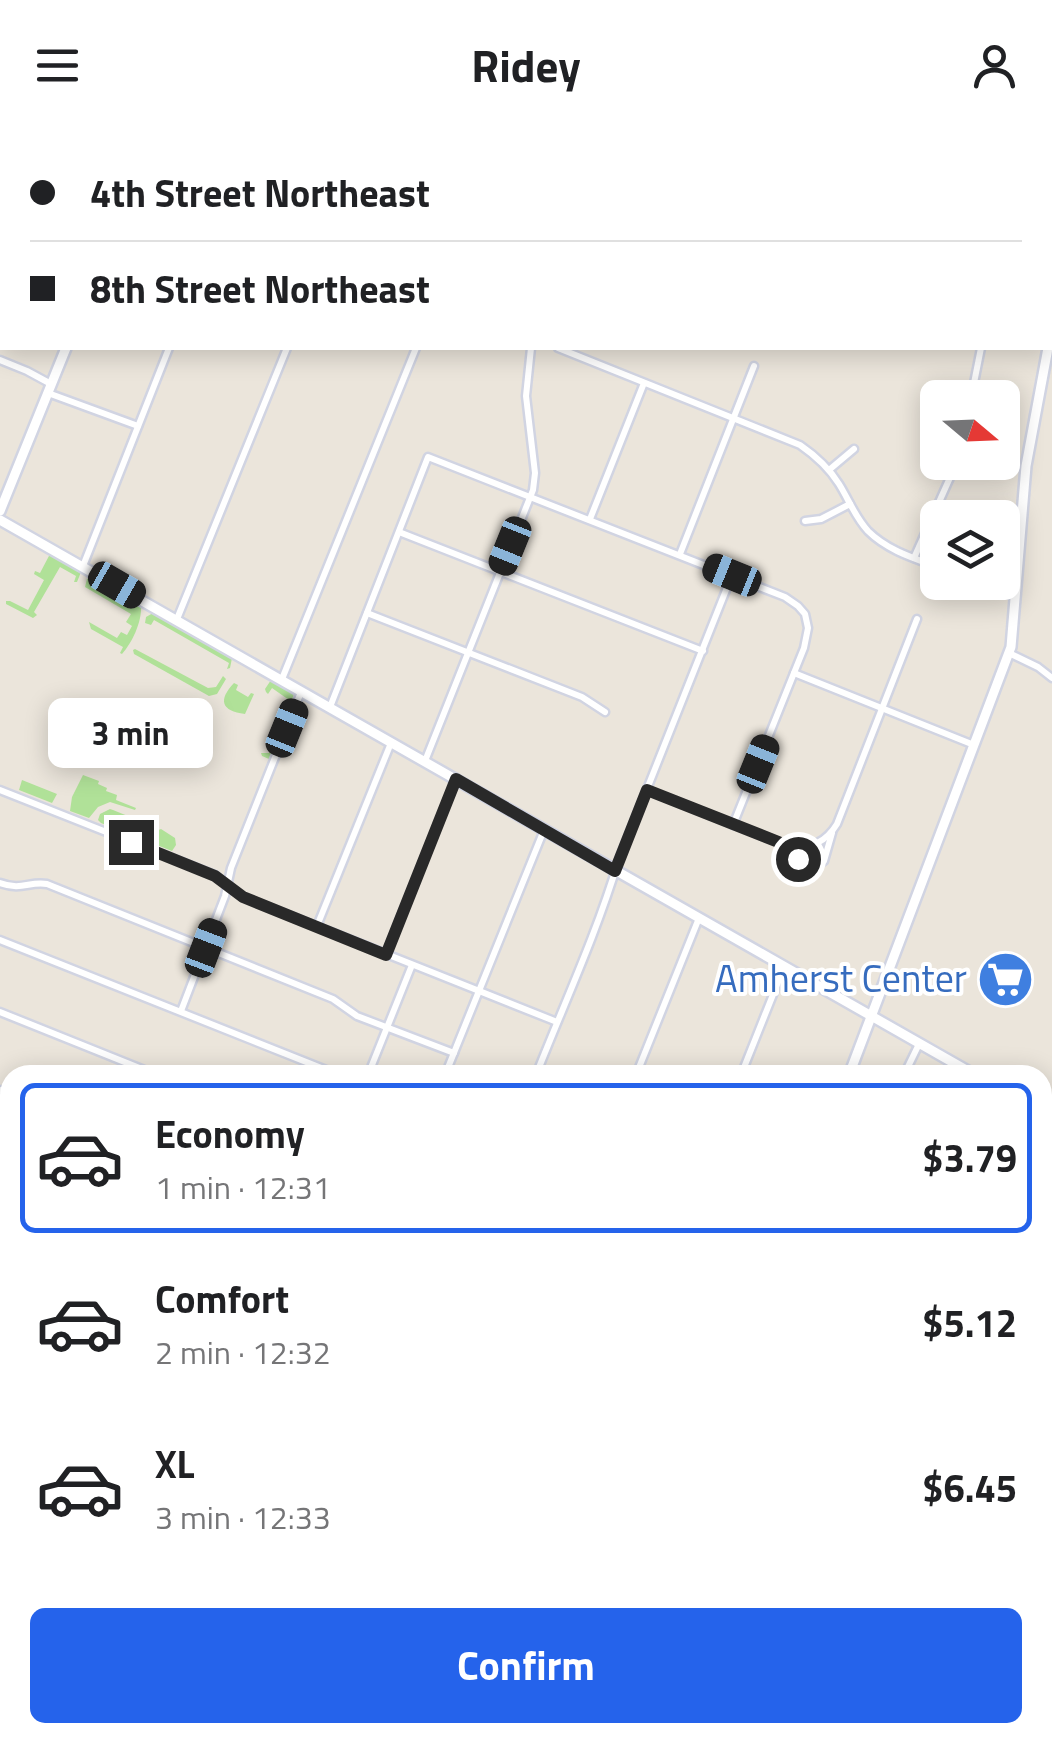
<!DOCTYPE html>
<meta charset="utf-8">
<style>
body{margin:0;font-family:"Titillium Web",sans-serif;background:#f2f2f2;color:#202124;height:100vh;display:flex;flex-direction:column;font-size:38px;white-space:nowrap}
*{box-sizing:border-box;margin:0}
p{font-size:32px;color:#757577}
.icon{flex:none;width:55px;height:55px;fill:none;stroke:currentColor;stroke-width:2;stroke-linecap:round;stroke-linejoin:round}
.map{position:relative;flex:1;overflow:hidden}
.side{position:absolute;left:0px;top:935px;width:1052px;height:678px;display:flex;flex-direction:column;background:#fff;border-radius:30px 30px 0 0;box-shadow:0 5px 25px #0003}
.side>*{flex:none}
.hud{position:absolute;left:0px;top:0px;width:1052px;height:220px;box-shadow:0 5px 25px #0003;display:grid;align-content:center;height:220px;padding:0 30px;background:#fff}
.needle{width:65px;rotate:109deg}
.controls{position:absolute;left:920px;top:250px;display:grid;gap:20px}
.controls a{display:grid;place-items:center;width:100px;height:100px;border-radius:15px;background:#fff;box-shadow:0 5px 25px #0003;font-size:50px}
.end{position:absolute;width:45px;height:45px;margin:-22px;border:12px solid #292929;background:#fff;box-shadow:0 0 0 5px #fff}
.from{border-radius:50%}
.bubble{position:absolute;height:70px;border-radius:15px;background:#fff;box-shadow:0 5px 25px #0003;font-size:32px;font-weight:700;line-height:70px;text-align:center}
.car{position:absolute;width:30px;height:60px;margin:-30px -15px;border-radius:12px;box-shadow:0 0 8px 2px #0007;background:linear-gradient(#222 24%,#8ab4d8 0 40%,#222 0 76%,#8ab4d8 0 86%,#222 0)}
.hud b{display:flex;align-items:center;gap:35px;height:95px;font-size:38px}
.hud b+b{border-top:2px solid #e0e0e0}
.hud i{width:25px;height:25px;background:#202124}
ul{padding:18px 0 0;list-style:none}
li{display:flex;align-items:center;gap:30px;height:150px;margin:0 20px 15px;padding:0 10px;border:5px solid transparent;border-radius:15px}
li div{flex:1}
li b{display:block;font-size:38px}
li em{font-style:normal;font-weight:700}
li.active{border-color:#2563eb}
li>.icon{width:90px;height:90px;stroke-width:1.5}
.cta{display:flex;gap:20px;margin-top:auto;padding:20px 30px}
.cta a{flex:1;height:115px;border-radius:15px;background:#2563eb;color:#fff;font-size:40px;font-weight:700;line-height:115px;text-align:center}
header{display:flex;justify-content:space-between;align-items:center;height:130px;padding:0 30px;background:#fff;font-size:45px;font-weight:700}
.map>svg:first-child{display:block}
</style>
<header><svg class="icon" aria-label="menu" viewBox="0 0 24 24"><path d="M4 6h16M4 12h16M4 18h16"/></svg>Ridey<svg class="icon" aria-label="person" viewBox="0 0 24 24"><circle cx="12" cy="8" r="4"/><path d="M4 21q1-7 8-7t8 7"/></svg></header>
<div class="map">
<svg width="1052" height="1612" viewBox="0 0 1052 1612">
<rect width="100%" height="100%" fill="#ebe5db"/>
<!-- green -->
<g fill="#b0e198">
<polygon points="50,424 81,442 77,452 74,452 76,446 60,437 34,482 37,485 33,488 6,474 6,471 10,471 28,480 44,450 34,444 35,441 40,443"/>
<path d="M91 448 141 476C142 492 132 513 122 524L120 523 123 517 91 499 89 492 117 508 121 502 127 505 132 496 126 492 131 484 85 457 87 449Z"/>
<polygon points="153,483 232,528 230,538 227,539 229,533 154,490 151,495 145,493 146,487"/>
<polygon points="135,519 208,558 216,557 223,546 226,549 217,564 209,566 134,524 133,520"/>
<polygon points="271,550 294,564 269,629 262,626 261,623 269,623 289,570 272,558 268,564 266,562 265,559"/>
<path d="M234 553 238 555 236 560 248 567 251 563 254 564 245 584C221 581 218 570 234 553Z"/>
<polygon points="83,645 99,651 98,654 107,658 106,661 117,665 116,670 136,678 135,680 110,672 98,677 89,688 70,681 72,667"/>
<polygon points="22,650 57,664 52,673 19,660"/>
<polygon points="110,679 113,680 150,695 128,704 101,693 98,690 100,684"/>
<polygon points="161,699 175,708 176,715 172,721 144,710 146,705"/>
<polygon points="0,1372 10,1386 10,1602 81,1603 77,1612 0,1612"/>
<polygon points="511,1603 511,1602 564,1603 560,1612 536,1612"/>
</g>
<!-- water -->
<polygon fill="#6fc9ec" points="0,1392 10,1415 10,1456 0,1446"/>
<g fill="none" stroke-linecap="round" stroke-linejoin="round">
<!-- stream -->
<polyline stroke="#6fc9ec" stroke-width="2.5" points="44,1612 48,1602"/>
<defs>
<g id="minor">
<polyline points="223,2 224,0"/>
<polyline points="337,2 338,0"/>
<polyline points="1050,157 1052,157"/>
<polyline points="0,164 2,166"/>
<polyline points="0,199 2,190"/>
<path d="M558 218 800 315C816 326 829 338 839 354 849 370 855 387 868 401 887 420 913 428 938 437"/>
<polyline points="0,230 27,241 51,254"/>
<polyline points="48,263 138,296"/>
<polyline points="971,268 981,218"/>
<polyline points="829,340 854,319"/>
<polyline points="590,389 644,253"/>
<polyline points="805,391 821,389 850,374"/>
<polyline points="399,402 703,521"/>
<polyline points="680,424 754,236"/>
<polyline points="914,428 957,332"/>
<polyline points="83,436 169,218"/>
<polyline points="977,452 1016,467"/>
<polyline points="367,483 582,567 605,582"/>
<polyline points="177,489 287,218"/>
<polyline points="1009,523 1038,537 1052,548"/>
<polyline points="794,543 974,615"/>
<polyline points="282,549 416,218"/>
<polyline points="330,577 428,327 785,467 798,476 805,484 808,498 804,518 733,695"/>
<polyline points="425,631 533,360 535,343 526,266 531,218"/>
<polyline points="0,660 215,745 243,767 557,892"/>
<path d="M647 660 791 717C799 732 808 742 824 731L832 703"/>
<path d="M791 717C812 718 826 712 837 694L917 489"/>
<path d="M0 753C22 761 29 751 47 754L333 869 357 886 454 923"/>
<polyline points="317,796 391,613"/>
<polyline points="0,810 339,945"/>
<polyline points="386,824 456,649"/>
<polyline points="181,881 225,766 231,738 301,562"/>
<polyline points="0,882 157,945"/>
<polyline points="368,945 412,835"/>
<polyline points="445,945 544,700"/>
<path d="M536 945C564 874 596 805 618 732L732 445"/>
<polyline points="636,945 699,788"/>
<polyline points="741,945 784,837"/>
<polyline points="904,945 919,914"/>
<polyline points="0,960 10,964"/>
<polyline points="0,1038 10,1042"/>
<polyline points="1042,1107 1052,1089"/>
<polyline points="0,1117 10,1121"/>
<polyline points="0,1200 10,1204"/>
<polyline points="1042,1202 1052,1210"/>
<polyline points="1042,1334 1052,1339"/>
<polyline points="0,1363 10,1377"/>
<polyline points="1042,1508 1052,1511"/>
<polyline points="377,1602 378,1612"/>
<polyline points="969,1602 989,1612"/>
<polyline points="144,1612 148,1602"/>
<polyline points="231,1612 234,1602"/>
<polyline points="573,1612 576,1602"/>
<polyline points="659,1612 664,1602"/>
<polyline points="859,1612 873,1602"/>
</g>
<g id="tertiary">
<polyline points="150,2 151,0"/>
<polyline points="1050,204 1052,194"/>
<polyline points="0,381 66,218"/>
<polyline points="0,390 975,945"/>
<polyline points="849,945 1011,517 1026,336 1048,218"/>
<polyline points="1042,982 1052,988"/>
<polyline points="87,1612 90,1602"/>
</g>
<g id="secondary">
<polyline points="166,0 175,2"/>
<polyline points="1050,42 1052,43"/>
</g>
<g id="primary">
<polyline points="0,1285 10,1289"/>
<polyline points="789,1602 799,1612"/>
</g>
</defs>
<!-- minor casing -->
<use href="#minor" stroke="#d1d4e2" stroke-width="11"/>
<!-- tertiary casing -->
<use href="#tertiary" stroke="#d1d4e2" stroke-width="14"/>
<!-- secondary casing -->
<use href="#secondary" stroke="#d1d4e2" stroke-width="15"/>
<!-- primary casing -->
<use href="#primary" stroke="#c7c7c7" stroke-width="15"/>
<!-- minor -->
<use href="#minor" stroke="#fff" stroke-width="6"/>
<!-- tertiary -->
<use href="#tertiary" stroke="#fff" stroke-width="9"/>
<!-- secondary -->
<use href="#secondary" stroke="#fff" stroke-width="10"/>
<!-- primary -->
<use href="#primary" stroke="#eecf5e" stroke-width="10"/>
</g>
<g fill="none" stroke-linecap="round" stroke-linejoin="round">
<!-- route -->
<polyline stroke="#292929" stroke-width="12" points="131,712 215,746 243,767 386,825 456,649 615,741 647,660 791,717 798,729"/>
</g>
<!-- icons -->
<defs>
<symbol id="supermarket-disc" viewBox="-11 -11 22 22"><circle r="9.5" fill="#3f7fe0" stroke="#fff"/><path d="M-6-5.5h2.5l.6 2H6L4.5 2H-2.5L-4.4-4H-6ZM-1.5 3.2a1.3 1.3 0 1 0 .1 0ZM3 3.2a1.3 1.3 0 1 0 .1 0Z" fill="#fff"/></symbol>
</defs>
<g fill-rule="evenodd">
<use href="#supermarket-disc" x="974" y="818" width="63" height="63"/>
</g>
<g text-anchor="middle" stroke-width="8" stroke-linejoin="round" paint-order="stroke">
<!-- shop labels -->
<g font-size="38" fill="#366cbe" stroke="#fff" text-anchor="end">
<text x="967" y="862">Amherst Center</text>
</g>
</g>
</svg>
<div class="controls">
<a><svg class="needle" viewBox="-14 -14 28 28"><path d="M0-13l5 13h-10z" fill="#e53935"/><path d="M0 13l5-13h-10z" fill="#757577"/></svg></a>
<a><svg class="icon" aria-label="layers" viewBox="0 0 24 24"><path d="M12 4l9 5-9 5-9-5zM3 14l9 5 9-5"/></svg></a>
</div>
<i class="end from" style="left:798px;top:729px"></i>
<i class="end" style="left:131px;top:712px"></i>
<div class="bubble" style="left:48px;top:568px;width:165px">3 min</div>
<i class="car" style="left:510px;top:416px;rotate:202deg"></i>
<i class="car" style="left:732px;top:445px;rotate:292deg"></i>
<i class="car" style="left:117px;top:455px;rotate:120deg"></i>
<i class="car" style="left:287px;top:598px;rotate:22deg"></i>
<i class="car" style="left:758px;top:634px;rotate:22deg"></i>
<i class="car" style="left:206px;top:818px;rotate:21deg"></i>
<div class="hud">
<b><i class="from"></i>4th Street Northeast</b>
<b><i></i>8th Street Northeast</b>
</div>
<section class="side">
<ul>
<li class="active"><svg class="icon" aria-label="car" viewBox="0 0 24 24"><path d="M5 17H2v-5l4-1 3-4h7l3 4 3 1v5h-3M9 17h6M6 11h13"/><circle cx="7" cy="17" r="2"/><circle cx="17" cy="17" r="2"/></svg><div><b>Economy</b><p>1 min · 12:31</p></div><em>$3.79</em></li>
<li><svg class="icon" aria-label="car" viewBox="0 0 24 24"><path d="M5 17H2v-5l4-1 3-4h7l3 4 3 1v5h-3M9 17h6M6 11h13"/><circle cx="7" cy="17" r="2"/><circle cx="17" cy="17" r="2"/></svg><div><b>Comfort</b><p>2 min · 12:32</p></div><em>$5.12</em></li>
<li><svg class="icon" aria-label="car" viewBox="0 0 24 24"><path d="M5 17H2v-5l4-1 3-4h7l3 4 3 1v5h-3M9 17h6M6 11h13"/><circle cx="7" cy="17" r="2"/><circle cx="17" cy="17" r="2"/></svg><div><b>XL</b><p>3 min · 12:33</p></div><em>$6.45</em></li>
</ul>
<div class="cta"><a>Confirm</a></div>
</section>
</div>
